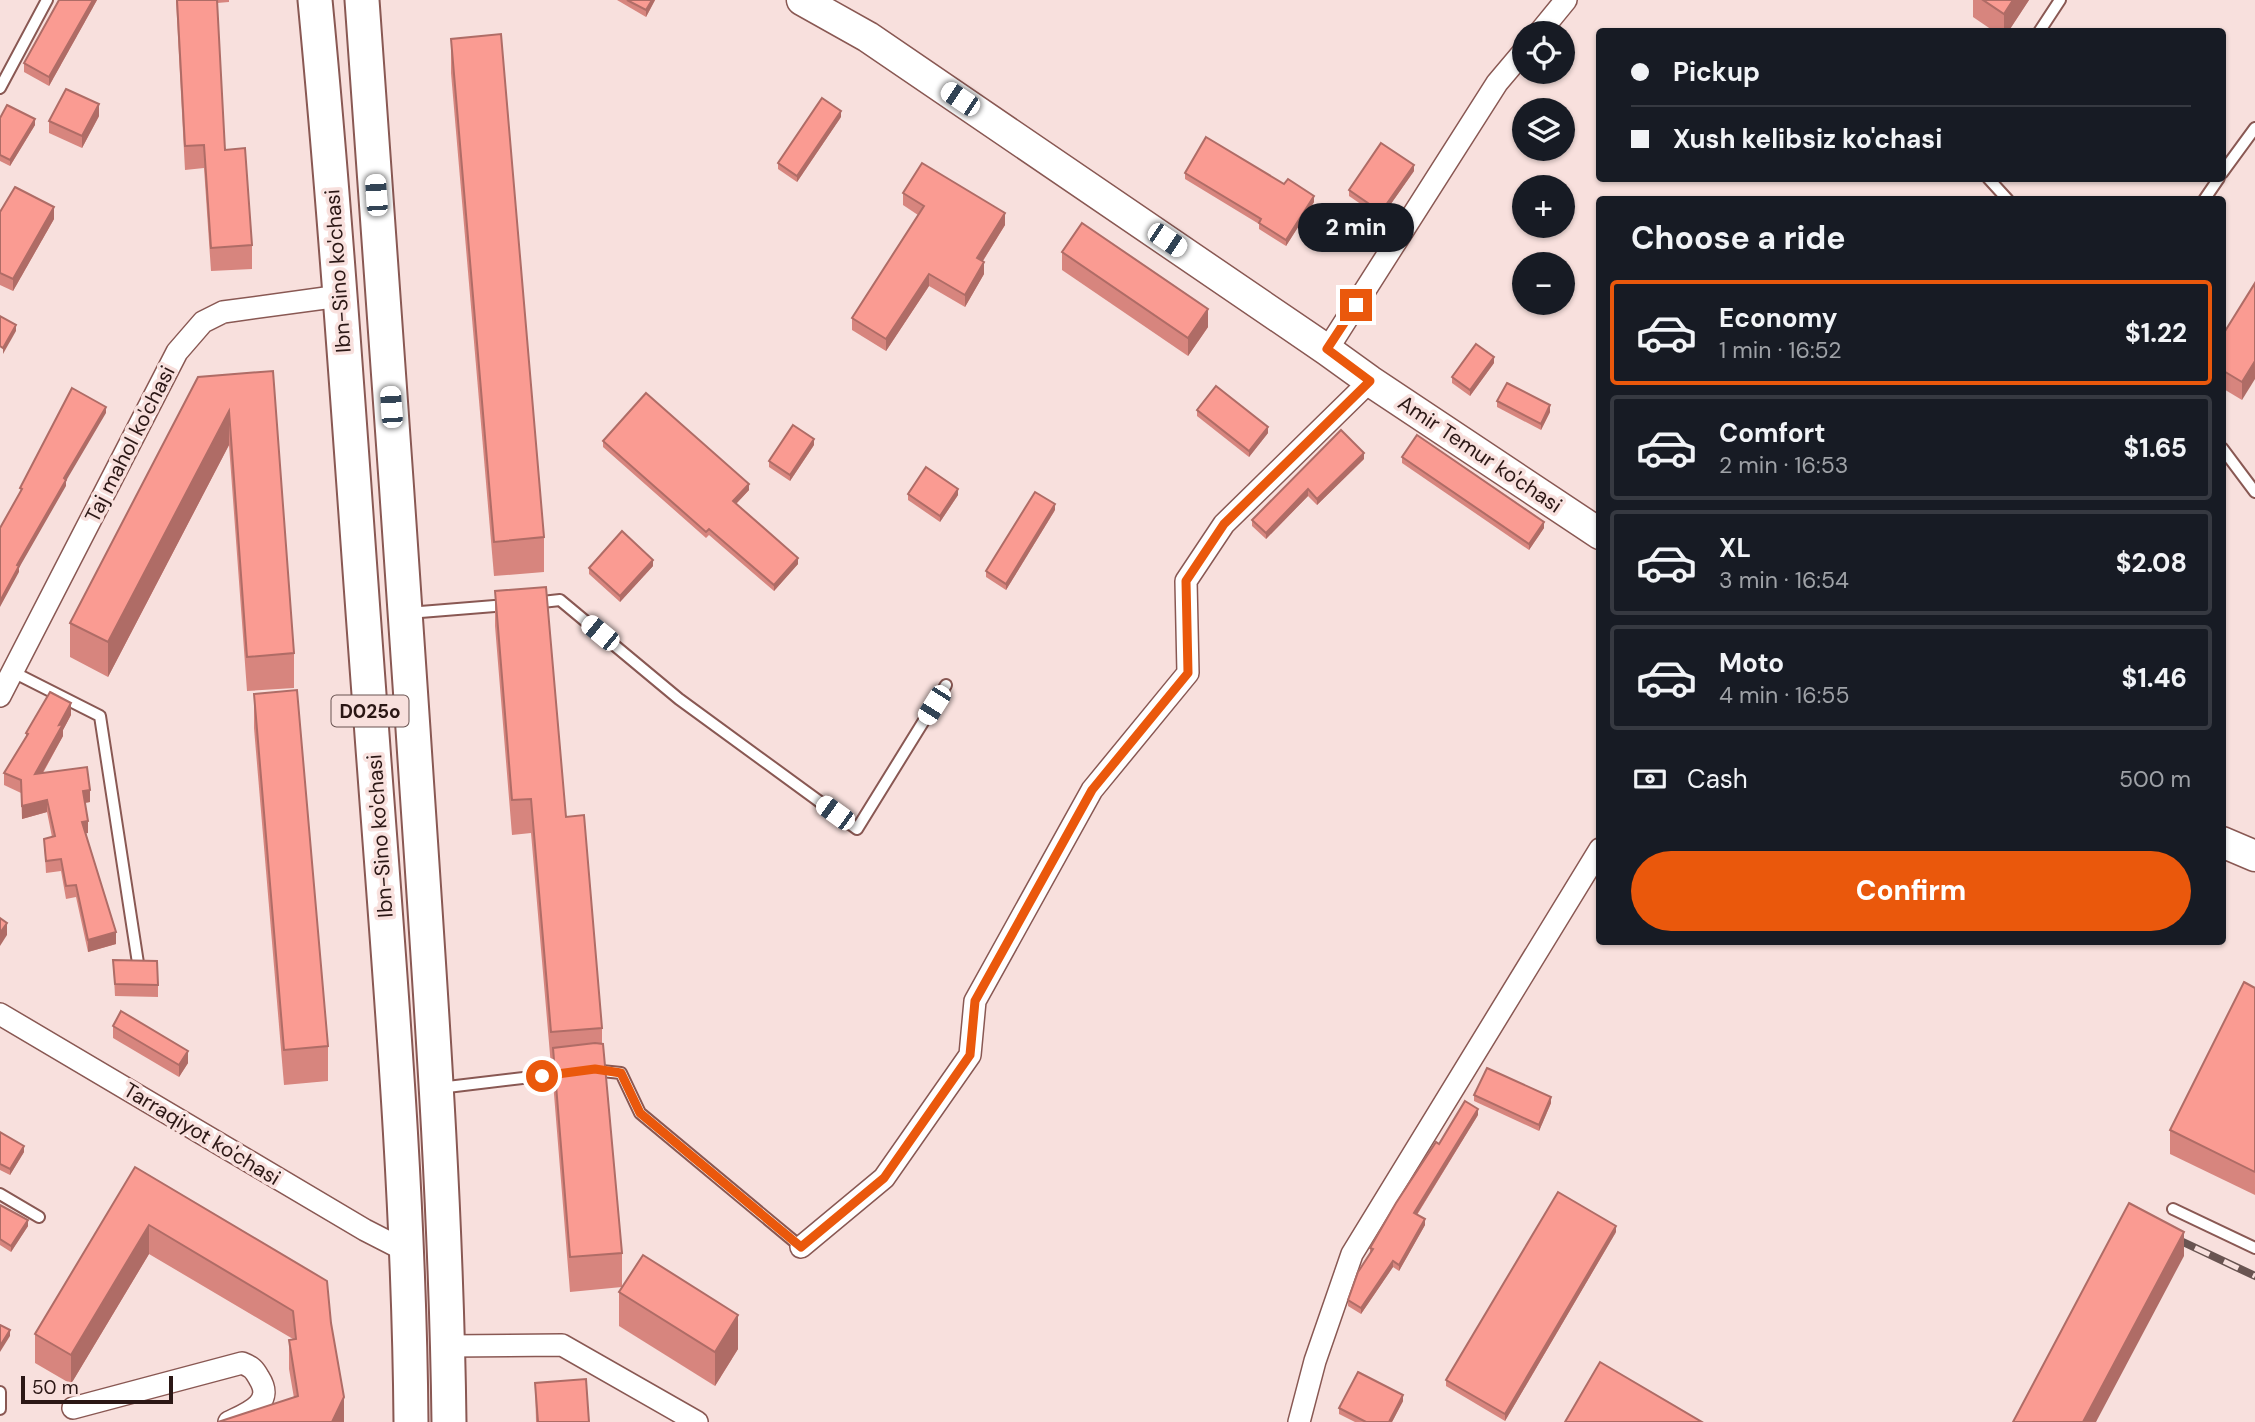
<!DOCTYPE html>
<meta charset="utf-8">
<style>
body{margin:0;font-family:"DM Sans",sans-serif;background:#242831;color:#f1f3f6;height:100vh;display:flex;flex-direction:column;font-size:26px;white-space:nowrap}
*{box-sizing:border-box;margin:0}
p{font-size:23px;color:#9ea1a6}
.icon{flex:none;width:38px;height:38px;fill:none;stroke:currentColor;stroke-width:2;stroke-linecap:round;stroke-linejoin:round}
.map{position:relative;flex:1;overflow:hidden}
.side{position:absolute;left:1596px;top:196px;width:630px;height:749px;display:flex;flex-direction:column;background:#171b24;border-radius:7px;box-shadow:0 2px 5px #0004}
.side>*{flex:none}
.top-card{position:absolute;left:1596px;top:28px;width:630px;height:154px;border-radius:7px;box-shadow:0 2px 5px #0004;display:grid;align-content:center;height:154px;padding:0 35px;background:#171b24}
.controls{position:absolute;left:1512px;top:21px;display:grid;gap:14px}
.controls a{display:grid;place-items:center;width:63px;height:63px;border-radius:50%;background:#171b24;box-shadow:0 2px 5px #0004;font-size:35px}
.scale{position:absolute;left:21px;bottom:18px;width:152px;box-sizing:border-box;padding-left:7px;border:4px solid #2b1715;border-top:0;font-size:19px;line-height:24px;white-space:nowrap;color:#2b1715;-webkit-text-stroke:5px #f8e0dd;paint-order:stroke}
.end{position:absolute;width:32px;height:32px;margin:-16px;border:9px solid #ea580c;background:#fff;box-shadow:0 0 0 4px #fff}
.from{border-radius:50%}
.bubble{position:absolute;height:49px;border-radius:24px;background:#171b24;box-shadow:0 2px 5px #0004;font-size:23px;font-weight:800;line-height:49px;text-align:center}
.car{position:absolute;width:21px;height:42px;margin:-21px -10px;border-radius:9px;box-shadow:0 0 5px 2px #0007;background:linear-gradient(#fff 24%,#345 0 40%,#fff 0 76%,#345 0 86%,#fff 0)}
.top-card b{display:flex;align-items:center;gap:24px;height:66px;font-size:26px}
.top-card b+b{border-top:2px solid #363941}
.top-card i{width:18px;height:18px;background:#f1f3f6}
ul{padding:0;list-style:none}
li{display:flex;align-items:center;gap:21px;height:105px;margin:0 14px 10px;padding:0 21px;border:4px solid #363941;border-radius:7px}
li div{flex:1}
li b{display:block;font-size:26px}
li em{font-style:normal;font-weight:800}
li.selected{border-color:#ea580c}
li>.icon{width:63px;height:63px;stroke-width:1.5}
h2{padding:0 35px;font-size:32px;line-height:84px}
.pay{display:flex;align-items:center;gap:18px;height:77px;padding:0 35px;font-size:26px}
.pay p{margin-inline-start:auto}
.action{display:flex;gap:14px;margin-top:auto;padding:14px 35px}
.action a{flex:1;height:80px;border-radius:42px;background:#ea580c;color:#fff;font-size:28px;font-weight:800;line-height:80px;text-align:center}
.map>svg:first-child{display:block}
</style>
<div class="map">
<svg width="2255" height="1422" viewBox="0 0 2255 1422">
<rect width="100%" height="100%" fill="#f8e0dd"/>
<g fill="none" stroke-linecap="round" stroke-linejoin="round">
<defs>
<g id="lane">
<polyline points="2039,32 2060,0"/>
<polyline points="0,88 47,0"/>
<polyline points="2222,173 2255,128"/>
<polyline points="1988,178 2008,200"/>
<polyline points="2204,200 2219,178"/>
<polyline points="2222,448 2255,492"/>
<polyline points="533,603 560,600 679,699 857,829 946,685"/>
<polyline points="408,613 507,605"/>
<polyline points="13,672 100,716 138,963"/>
<polyline points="592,1070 621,1073 640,1113 801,1247"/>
<polyline points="439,1088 565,1073"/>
<polyline points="0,1194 39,1217"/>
<polyline points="2173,1209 2255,1248"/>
<polyline points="0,1392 0,1409"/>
</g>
<g id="street">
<polyline points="1539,33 1566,0"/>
<polyline points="1327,350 1497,83 1524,51"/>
<polyline points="0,696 177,352 203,322 223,312 340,296"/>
<polyline points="0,1014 365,1230 406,1251"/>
<polyline points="801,1247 884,1178 970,1055 975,1001 1092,790 1188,673 1186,581 1224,524 1370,381"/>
<polyline points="448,1346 562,1345 697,1422"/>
<path d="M73 1408 242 1363C252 1367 254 1369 259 1378 275 1403 248 1413 229 1422"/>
<polyline points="1299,1422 1315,1361 1352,1254 1600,849"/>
</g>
<g id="secondary">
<polyline points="802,0 868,37 1327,350 1370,381 1600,534"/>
<polyline points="2222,842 2255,856"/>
</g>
<g id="primary">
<path d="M315 0C338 240 353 481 371 721 388 954 409 1188 411 1422"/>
<path d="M362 0C381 243 396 486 413 729 428 959 446 1191 449 1422"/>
</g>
</defs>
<!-- lane casing -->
<use href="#lane" stroke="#895853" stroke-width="14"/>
<!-- street casing -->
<use href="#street" stroke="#895853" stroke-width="24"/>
<!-- secondary casing -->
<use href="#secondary" stroke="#895853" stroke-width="33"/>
<!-- primary casing -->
<use href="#primary" stroke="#895853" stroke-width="37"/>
<!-- lane -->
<use href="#lane" stroke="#fff" stroke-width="10"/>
<!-- street -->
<use href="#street" stroke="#fff" stroke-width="21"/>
<!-- secondary -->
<use href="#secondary" stroke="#fff" stroke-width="30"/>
<!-- primary -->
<use href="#primary" stroke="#fff" stroke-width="33"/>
<defs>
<polyline id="rail" points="2166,1234 2255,1276"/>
</defs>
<!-- rail casing -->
<use href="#rail" stroke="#695451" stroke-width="8"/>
<!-- rail -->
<use href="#rail" stroke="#f8e0dd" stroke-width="5" stroke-dasharray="16" stroke-linecap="butt"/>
</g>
<!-- wall -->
<g fill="#d7857e">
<polygon points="59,0 97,0 49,86 24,72 24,63"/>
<polygon points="176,0 229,0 229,2 217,3 225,150 252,245 252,269 211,271 204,168 185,170"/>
<polygon points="617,0 655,0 646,17"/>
<polygon points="1973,0 2029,0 2008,32 1995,32 1973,17"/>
<polygon points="451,39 544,537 544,572 494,576 451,73"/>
<polygon points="99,116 82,148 49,133 49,121"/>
<polygon points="841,117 797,182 778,169 778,163"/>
<polygon points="0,118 35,125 10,166 0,161"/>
<polygon points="1414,171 1381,218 1349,196 1349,190"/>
<polygon points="1185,173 1314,202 1286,246 1259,229 1259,224 1185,179"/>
<polygon points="903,193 1005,225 983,261 984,274 965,307 929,286 886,351 852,330 852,318 918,215 903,205"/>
<polygon points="0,212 54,219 13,291 0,285"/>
<polygon points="1062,252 1208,327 1188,356 1062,270"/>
<polygon points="2255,283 2242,400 2222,388 2222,336"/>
<polygon points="1494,363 1470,396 1452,383 1452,377"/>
<polygon points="273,371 294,653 294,688 247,691 229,445 108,677 70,657 70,623 198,377"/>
<polygon points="1497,401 1550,412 1541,430 1497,407"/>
<polygon points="1197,410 1268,433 1249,457 1197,416"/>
<polygon points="603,441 749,490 736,504 798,564 774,591 709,535 706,538 603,447"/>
<polygon points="814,445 790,481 769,467 769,461"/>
<polygon points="1402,457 1544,528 1529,550 1402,463"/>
<polygon points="1364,459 1317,505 1308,496 1266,539 1252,526 1252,520"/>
<polygon points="908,494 958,495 940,522 908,500"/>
<polygon points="1055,510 1006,590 986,577 986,571"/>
<polygon points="653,566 620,602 589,574 589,568"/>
<polygon points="495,591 566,817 602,1028 602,1044 622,1253 622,1287 570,1292 553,1082 553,1066 551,1066 531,833 512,835 495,626"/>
<polygon points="254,694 328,1046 328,1081 284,1085 254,728"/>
<polygon points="71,715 63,730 63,736 43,773 90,802 85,803 88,833 86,833 116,944 88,952 76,897 66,899 61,871 46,873 44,839 52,837 47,812 22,819 21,793 4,785 4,773 26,737 26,733"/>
<polygon points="113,960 158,985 158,997 115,996"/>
<polygon points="2255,988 2255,1195 2170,1154 2170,1130"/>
<polygon points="113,1026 188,1063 179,1077 113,1038"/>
<polygon points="1474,1095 1551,1103 1539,1131 1474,1101"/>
<polygon points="1478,1115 1417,1215 1425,1225 1399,1271 1393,1267 1361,1314 1348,1306 1348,1300 1370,1254 1370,1248 1439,1144"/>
<polygon points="0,1132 24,1152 10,1175 0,1170"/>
<polygon points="135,1167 331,1323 344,1422 294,1398 289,1369 289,1340 293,1339 149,1254 71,1384 35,1363 35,1334"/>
<polygon points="0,1205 28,1226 11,1252 0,1245"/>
<polygon points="1616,1232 1505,1421 1446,1386 1446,1380"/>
<polygon points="619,1292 738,1349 715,1386 619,1326"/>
<polygon points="535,1383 589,1422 536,1422"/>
<polygon points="1403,1401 1392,1422 1355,1422 1339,1414 1339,1408"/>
</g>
<!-- shaded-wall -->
<g fill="#af6c66">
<polygon points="93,0 97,0 49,86 49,77"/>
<polygon points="652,0 655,0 646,17 646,10"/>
<polygon points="2013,0 2029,0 2008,32 2004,32 2004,14"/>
<polygon points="99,104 99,116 82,148 82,136"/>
<polygon points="841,111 841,117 797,182 797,176"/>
<polygon points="35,119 35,125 10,166 10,160"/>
<polygon points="1414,165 1414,171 1381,218 1381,212"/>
<polygon points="1314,196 1314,202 1286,246 1286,240"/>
<polygon points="54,207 54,219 13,291 13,279"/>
<polygon points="1005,213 1005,225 977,270 977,258"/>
<polygon points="984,262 984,274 965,307 965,295"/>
<polygon points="929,274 929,286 886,351 886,339"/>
<polygon points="1208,309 1208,327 1188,356 1188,338"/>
<polygon points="16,325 16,331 3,354 3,348"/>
<polygon points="1494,357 1494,363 1470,396 1470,390"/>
<polygon points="2255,361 2255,379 2242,400 2242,382"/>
<polygon points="1550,405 1550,412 1541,430 1541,424"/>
<polygon points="106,407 106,413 66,481 66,486 19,568 19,572 0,607 0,601 17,565 64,478"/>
<polygon points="229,411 229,445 108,677 108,642"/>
<polygon points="1268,427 1268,433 1249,457 1249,451"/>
<polygon points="814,439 814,445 790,481 790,475"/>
<polygon points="1364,453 1364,459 1317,505 1317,499"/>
<polygon points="749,484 749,490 733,507 733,501"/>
<polygon points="958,489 958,495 940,522 940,516"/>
<polygon points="1308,489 1308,496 1266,539 1266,533"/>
<polygon points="1055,504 1055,510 1006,590 1006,584"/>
<polygon points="1544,522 1544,528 1529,550 1529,544"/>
<polygon points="798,558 798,564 774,591 774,585"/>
<polygon points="653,560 653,566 620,602 620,596"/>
<polygon points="71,703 71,715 63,730 63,736 35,786 35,774 59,725"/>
<polygon points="90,790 90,802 83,803 83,791"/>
<polygon points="47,800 47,812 22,819 22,806"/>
<polygon points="88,821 88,833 82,834 82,822"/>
<polygon points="7,923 7,935 0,946 0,933"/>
<polygon points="116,932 116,944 88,952 88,940"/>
<polygon points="188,1051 188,1063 179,1077 179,1065"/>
<polygon points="1551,1097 1551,1103 1539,1131 1539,1125"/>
<polygon points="1478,1109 1478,1115 1414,1219 1414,1213"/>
<polygon points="24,1146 24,1152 10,1175 10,1169"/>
<polygon points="1425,1219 1425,1225 1399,1271 1399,1265"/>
<polygon points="28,1220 28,1226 11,1252 11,1246"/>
<polygon points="149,1225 149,1254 71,1384 71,1355"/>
<polygon points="1616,1226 1616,1232 1505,1421 1505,1414"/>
<polygon points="2184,1232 2184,1256 2096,1422 2083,1422"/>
<polygon points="1393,1261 1393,1267 1361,1314 1361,1308"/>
<polygon points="738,1315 738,1349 715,1386 715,1352"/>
<polygon points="10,1330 10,1336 0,1352 0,1346"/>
<polygon points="1403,1395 1403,1401 1392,1422 1389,1422"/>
<polygon points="344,1397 344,1422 332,1422"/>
</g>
<!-- building -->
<g fill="#fa9b92" stroke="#af6c66" stroke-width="2">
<polygon points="59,0 93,0 49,77 24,63"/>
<polygon points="177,0 217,0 225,150 245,148 252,245 211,248 204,145 185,146"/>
<polygon points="627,0 652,0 646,10"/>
<polygon points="1983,0 2013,0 2004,14"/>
<polygon points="501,34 544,537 494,542 451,39"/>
<polygon points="66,89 99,104 82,136 49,121"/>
<polygon points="822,98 841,111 797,176 778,163"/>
<polygon points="7,105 35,119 10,160 0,155 0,118"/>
<polygon points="1206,137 1284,184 1288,179 1314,196 1286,240 1259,223 1261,219 1185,173"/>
<polygon points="1381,143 1414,165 1381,212 1349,190"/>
<polygon points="922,163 1005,213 977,258 984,262 965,295 929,274 886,339 852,318 924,206 903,193"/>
<polygon points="15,187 54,207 13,279 0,273 0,212"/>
<polygon points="1082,223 1208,309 1188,338 1062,252"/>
<polygon points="2255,283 2255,361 2242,382 2222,370 2222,336"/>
<polygon points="0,316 16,325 3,348 0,346"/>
<polygon points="1476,344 1494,357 1470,390 1452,377"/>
<polygon points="273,371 294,653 247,657 229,411 108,642 70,623 198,377"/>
<polygon points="1507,383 1550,405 1541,424 1497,401"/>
<polygon points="1216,386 1268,427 1249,451 1197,410"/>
<polygon points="72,388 106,407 64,478 66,480 17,565 19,566 0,601 0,528 22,489 20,488"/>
<polygon points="646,393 749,484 733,501 798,558 774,585 709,529 706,532 603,441"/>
<polygon points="793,425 814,439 790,475 769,461"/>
<polygon points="1341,430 1364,453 1317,499 1308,489 1266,533 1252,520"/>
<polygon points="1417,435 1544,522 1529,544 1402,457"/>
<polygon points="926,467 958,489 940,516 908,494"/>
<polygon points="1035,492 1055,504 1006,584 986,571"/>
<polygon points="622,531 653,560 620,596 589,568"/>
<polygon points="546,587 566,817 584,815 602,1028 551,1032 531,799 512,800 495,591"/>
<polygon points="297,690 328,1046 284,1050 254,694"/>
<polygon points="50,692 71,703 59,725 63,724 35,774 87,767 90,790 83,791 88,821 82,822 116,932 88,940 76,885 66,886 61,859 46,861 44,839 55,836 47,800 22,806 21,780 4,773 28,734 26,733"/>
<polygon points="0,918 7,923 0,933"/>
<polygon points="113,960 157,961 158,985 115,984"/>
<polygon points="2244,982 2255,988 2255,1172 2170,1130"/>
<polygon points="121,1011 188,1051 179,1065 113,1026"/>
<polygon points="595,1043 603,1044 622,1253 570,1257 553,1048"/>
<polygon points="1487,1068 1551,1097 1539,1125 1474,1095"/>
<polygon points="1465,1101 1478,1109 1414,1213 1425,1219 1399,1265 1393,1261 1361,1308 1348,1300 1358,1272 1373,1249 1370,1248 1396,1203 1436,1142 1439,1144"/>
<polygon points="0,1132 24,1146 10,1169 0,1164"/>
<polygon points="135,1167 327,1281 331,1323 344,1397 332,1422 218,1422 298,1396 289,1340 296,1339 293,1311 149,1225 71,1355 35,1334"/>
<polygon points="1558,1192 1616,1226 1505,1414 1446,1380"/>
<polygon points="2129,1203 2184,1232 2083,1422 2013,1422"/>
<polygon points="0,1205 28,1220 11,1246 0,1239"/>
<polygon points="643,1255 738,1315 715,1352 619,1292"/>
<polygon points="0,1325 10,1330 0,1346"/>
<polygon points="1600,1362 1702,1422 1565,1422"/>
<polygon points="1358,1372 1403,1395 1389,1422 1366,1422 1339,1408"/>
<polygon points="586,1379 589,1422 538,1422 535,1383"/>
</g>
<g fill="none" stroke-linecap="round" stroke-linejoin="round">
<!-- route -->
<polyline stroke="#ea580c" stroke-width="9" points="542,1076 595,1069 621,1073 640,1113 801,1247 884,1178 970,1055 975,1001 1092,790 1188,673 1186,581 1224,524 1370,381 1327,349 1356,305"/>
</g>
<g text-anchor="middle" stroke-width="7" stroke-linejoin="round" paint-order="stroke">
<!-- shield labels -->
<rect fill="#f8e0dd" stroke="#685351" stroke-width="2" x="331.5" y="695.5" width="77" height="31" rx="5"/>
<g font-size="19" font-weight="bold" fill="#2b1715">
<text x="370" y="718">D025o</text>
</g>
<!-- street labels -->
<g font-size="21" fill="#2b1715" stroke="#f8e0dd">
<text transform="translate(338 271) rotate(-94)" y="7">Ibn-Sino ko'chasi</text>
<text transform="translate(130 444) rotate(-63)" y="7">Taj mahol ko'chasi</text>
<text transform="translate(1480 454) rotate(34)" y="7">Amir Temur ko'chasi</text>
<text transform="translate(380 836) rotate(-94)" y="7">Ibn-Sino ko'chasi</text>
<text transform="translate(202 1134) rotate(31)" y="7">Tarraqiyot ko'chasi</text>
</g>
</g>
</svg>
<div class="controls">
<a><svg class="icon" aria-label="locate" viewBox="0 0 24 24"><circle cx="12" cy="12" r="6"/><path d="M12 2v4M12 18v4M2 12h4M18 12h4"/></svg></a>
<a><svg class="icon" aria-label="layers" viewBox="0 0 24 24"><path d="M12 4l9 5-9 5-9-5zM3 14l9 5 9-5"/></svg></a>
<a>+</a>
<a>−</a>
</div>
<div class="scale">50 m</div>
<i class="end from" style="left:542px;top:1076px"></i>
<i class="end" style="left:1356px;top:305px"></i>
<div class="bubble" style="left:1298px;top:203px;width:116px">2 min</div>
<i class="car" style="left:960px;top:99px;rotate:304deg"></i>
<i class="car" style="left:376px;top:195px;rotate:356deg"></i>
<i class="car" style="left:1167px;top:240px;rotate:124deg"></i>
<i class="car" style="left:391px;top:407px;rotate:356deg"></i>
<i class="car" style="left:600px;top:633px;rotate:309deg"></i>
<i class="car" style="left:934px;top:705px;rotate:212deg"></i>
<i class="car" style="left:835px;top:813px;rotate:306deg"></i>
<div class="top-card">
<b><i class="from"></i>Pickup</b>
<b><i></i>Xush kelibsiz ko'chasi</b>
</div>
<section class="side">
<h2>Choose a ride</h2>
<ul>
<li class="selected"><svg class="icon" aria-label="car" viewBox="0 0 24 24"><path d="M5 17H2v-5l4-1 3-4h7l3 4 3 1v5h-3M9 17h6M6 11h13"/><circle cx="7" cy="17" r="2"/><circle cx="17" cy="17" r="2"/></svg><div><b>Economy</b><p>1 min · 16:52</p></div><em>$1.22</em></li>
<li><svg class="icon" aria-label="car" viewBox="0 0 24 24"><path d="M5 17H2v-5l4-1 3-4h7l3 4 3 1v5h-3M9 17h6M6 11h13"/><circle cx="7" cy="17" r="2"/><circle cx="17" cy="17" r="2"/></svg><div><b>Comfort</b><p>2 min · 16:53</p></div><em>$1.65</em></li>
<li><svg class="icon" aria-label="car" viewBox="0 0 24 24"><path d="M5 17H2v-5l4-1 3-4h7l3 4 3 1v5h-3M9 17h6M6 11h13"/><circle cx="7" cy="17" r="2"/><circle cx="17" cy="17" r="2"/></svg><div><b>XL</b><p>3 min · 16:54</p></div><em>$2.08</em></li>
<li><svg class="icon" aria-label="car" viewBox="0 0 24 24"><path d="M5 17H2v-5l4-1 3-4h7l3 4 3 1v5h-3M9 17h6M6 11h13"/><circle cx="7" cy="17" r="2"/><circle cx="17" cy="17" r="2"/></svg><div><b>Moto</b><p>4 min · 16:55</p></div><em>$1.46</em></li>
</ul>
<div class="pay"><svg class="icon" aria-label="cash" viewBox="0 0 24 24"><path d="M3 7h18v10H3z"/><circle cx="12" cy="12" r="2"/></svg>Cash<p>500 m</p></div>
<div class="action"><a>Confirm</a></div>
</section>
</div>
